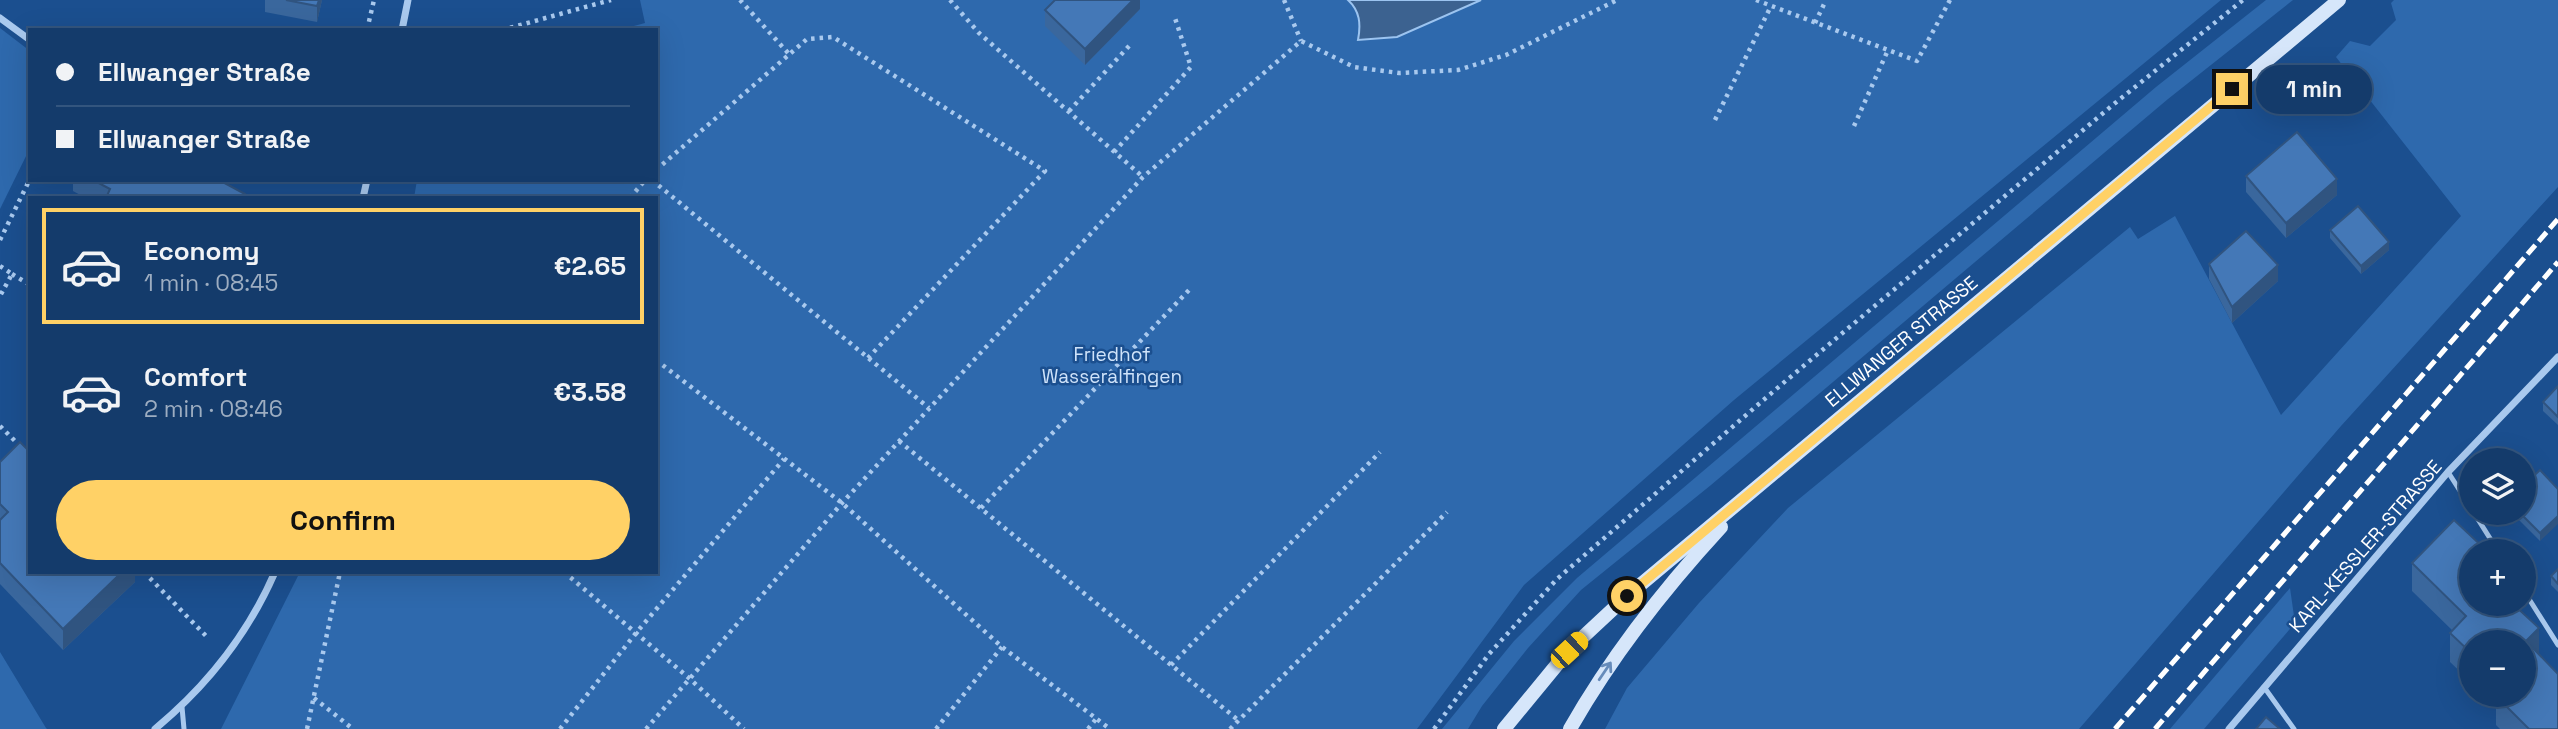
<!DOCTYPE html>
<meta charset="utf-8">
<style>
body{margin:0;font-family:"Space Grotesk",sans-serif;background:#1d4271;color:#f1f3f6;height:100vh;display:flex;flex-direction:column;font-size:26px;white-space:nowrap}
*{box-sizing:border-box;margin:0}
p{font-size:23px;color:#9dadc1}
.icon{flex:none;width:38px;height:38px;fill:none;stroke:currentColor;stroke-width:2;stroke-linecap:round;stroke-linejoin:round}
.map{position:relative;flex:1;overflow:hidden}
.drawer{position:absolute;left:28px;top:196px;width:630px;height:378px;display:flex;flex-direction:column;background:#143b6b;border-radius:0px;box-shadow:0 7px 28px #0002,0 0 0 2px #33557e}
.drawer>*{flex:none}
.guide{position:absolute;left:28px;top:28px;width:630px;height:154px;border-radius:0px;box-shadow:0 7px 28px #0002,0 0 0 2px #33557e;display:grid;align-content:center;height:154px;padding:0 28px;background:#143b6b}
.controls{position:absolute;left:2459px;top:448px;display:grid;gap:14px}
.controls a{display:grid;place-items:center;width:77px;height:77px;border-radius:50%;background:#143b6b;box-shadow:0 7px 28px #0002,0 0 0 2px #33557e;font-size:35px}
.end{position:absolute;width:32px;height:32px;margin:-16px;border:9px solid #ffd166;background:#111;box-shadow:0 0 0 4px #111}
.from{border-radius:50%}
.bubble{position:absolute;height:49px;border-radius:24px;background:#143b6b;box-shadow:0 7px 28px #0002,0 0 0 2px #33557e;font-size:23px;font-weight:800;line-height:49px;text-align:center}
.car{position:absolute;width:21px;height:42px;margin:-21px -10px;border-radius:9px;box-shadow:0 0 5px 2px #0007;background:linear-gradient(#f5c518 24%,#345 0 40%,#f5c518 0 76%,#345 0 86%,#f5c518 0)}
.guide b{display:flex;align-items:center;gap:24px;height:66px;font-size:26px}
.guide b+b{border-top:2px solid #33557e}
.guide i{width:18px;height:18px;background:#f1f3f6}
ul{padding:12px 0 0;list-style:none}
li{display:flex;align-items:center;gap:21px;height:116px;margin:0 14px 10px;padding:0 14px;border:4px solid transparent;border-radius:0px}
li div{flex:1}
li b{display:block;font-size:26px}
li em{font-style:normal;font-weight:800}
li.current{border-color:#ffd166}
li>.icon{width:63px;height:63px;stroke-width:1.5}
.button{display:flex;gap:14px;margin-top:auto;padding:14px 28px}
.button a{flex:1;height:80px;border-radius:42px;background:#ffd166;color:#111;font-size:28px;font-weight:800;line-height:80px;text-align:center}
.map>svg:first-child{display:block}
</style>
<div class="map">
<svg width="2558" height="729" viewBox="0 0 2558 729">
<rect width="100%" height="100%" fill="#1b4f8f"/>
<!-- green -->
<g fill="#2e69ad">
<polygon points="640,0 2221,0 1734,400 1524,585 1417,729 221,729 300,572 656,572 656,198 414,198 417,180 656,180 656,30 619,30 645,23"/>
<polygon points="2266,0 2293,0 2168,99 1711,485 1581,590 1528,648 1482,706 1468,729 1442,729 1514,641 1577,578 2156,87"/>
<polygon points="2394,0 2558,0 2558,187 2341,426 2079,729 1605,729 1627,688 1699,603 1788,508 2130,227 2138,239 2175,216 2281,415 2461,216 2336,57 2350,41 2370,46 2396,20 2391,3"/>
<polygon points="0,28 30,51 30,148 0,209"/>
<polygon points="2290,588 2295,623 2204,729 2170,729"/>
<polygon points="0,652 46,728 47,729 0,729"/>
</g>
<!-- water -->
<path fill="#3c6290" stroke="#9cc4f0" stroke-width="2" d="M1348 0H1481L1397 37 1358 40C1361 24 1360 11 1348 0Z"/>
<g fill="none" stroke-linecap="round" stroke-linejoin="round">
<!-- path -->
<g stroke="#a9c9ee" stroke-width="4.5" stroke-dasharray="3.5 5" stroke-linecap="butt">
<polyline points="740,0 789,54"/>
<polyline points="950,0 979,33 1143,177"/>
<polyline points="1284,0 1301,41"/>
<polyline points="1756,0 1917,61 1950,0"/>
<polyline points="1815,23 1826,0"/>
<polyline points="367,30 374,0"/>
<polyline points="502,30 611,0"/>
<polyline points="1069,111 1130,45"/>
<polyline points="1715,120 1771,6"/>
<polyline points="1854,126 1888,50"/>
<polyline points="1114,152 1191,67 1174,15"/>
<polyline points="656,170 807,39 833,37 1045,171 868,358"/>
<polyline points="652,180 929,408"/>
<polyline points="630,198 645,180"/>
<polyline points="0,240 30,179"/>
<polyline points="0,266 12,274 0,296"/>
<polyline points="12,274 30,285"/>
<polyline points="656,360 842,503 1002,647 1110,729"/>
<polyline points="0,426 30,456"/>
<polyline points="899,441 1238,720"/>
<polyline points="981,508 1190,289"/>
<polyline points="144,572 207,637"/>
<polyline points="564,572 689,678 744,729"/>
<polyline points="1171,665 1380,452"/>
<polyline points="314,698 353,729"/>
<polyline points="307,729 340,572"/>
<polyline points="560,729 636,633 784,459"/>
<polyline points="646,729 842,503 1143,177 1301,41 1354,67 1399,73 1458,70 1506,55 1617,0"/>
<polyline points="936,729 1002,647"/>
<polyline points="1088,729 1096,719"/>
<polyline points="1230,729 1447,512"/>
<polyline points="1434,729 1489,654 1557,579 1775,390 2114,104 2243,0"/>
</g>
<!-- lane -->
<g stroke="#a9c9ee" stroke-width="5">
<polyline points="2448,472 2471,508"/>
<polyline points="2474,513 2498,551"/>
<polyline points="2524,591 2558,645"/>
<polyline points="2264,687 2294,729"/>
<polyline points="182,707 184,729"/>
</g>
<!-- street -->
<g stroke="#a9c9ee" stroke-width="7">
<polyline points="0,18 30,40"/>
<polyline points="402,30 408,0"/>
<polyline points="363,198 367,180"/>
<path d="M155 729C207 686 248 634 275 572"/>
<polyline points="2229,729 2448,472 2558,357"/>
</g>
<!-- secondary -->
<g stroke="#d6e6fa" stroke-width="14">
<polyline points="1504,729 1569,650 1627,596 2339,0"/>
<path d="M1570 729C1612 655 1663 590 1721 527"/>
</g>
<!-- rail -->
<g stroke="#fff" stroke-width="5" stroke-dasharray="12 5" stroke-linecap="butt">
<polyline points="2115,729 2558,219"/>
<polyline points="2155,729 2558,262"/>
</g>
</g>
<!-- wall -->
<g fill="#3a679d">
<polygon points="265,0 322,0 317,22 265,12"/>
<polygon points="1140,0 1140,9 1085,65 1045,26 1045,10"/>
<polygon points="2246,176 2337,195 2286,238 2246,192"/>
<polygon points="73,180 219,180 245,198 86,198 73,191"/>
<polygon points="2330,230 2389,250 2361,274 2330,238"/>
<polygon points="2209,264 2278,281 2232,323 2209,279"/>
<polygon points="2558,386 2558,425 2543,411 2543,402"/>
<polygon points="0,462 135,572 135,582 63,650 0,584"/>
<polygon points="2558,489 2540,541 2512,513 2524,513"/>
<polygon points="2471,551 2539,655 2558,729 2500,729 2496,725 2496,705 2485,695 2524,695 2471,642 2471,682 2450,662 2450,633 2453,631 2412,591 2412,563"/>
<polygon points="2558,569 2558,592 2551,585 2551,576"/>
</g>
<!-- shaded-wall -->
<g fill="#305480">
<polygon points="319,0 322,0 317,22 317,6"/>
<polygon points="1133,0 1140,0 1140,9 1085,65 1085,49"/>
<polygon points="2337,179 2337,195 2286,238 2286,223"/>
<polygon points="2389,242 2389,250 2361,274 2361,266"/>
<polygon points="2278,265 2278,281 2232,323 2232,307"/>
<polygon points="2558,516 2558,524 2540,541 2540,533"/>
<polygon points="122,572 135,572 135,582 63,650 63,629"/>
<polygon points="2539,628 2539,656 2526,641"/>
</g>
<!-- building -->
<g fill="#4478b7" stroke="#305480" stroke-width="2">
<polygon points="286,0 319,0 317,6"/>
<polygon points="1055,0 1133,0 1085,49 1045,10"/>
<polygon points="2297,132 2337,179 2286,223 2246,176"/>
<polygon points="93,180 219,180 245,194 243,198 106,198 110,189"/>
<polygon points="2358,206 2389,242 2361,266 2330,230"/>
<polygon points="2246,231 2278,265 2232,307 2209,264"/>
<polygon points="2558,386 2558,417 2543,402"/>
<polygon points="20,442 30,452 30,572 122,572 63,629 0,563 0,520 8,512 0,504 0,462"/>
<polygon points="2540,470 2558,489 2558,516 2540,533 2520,513 2524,513 2524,485"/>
<polygon points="2454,520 2487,551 2471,551 2471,604 2513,604 2539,628 2526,641 2558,674 2558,729 2529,729 2496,696 2497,695 2524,695 2524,642 2471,642 2471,653 2450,633 2466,616 2412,563"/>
<polygon points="2558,569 2558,584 2551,576"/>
<polygon points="2266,717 2280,729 2256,729"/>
</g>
<!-- one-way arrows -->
<defs><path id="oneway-shaft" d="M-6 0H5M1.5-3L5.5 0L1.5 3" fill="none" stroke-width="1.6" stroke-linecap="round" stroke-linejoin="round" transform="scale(1.75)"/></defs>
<use stroke="#668bba" href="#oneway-shaft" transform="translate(1605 671) rotate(-56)"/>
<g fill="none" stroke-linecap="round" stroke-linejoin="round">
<!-- route -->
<polyline stroke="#ffd166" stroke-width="9" points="1627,596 2232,89"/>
</g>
<g text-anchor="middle" stroke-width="5" stroke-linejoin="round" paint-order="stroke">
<!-- street labels -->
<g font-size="19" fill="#fff" stroke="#1b4f8f">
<text transform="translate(1901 341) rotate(-40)" y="7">ELLWANGER STRASSE</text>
<text transform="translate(2365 546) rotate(-49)" y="7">KARL-KESSLER-STRASSE</text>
</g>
<!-- park labels -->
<g font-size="19" fill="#cfe3fa" stroke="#1b4f8f">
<text x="1112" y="361">Friedhof<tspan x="1112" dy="22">Wasseralfingen</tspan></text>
</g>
</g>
</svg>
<div class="controls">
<a><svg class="icon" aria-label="layers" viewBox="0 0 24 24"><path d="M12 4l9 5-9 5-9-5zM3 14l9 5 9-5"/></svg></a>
<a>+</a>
<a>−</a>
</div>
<i class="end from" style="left:1627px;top:596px"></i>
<i class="end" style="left:2232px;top:89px"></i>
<div class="bubble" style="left:2256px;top:65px;width:116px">1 min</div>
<i class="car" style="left:1569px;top:650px;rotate:47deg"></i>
<div class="guide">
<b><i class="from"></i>Ellwanger Straße</b>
<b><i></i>Ellwanger Straße</b>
</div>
<section class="drawer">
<ul>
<li class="current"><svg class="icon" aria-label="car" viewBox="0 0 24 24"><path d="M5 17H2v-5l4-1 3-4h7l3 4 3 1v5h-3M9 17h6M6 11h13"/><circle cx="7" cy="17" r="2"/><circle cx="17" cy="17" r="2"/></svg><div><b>Economy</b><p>1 min · 08:45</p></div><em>€2.65</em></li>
<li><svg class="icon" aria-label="car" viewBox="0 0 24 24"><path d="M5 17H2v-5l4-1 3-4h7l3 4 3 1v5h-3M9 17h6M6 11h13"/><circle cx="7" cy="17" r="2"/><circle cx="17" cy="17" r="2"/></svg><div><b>Comfort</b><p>2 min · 08:46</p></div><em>€3.58</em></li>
</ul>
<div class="button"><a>Confirm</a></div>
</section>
</div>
